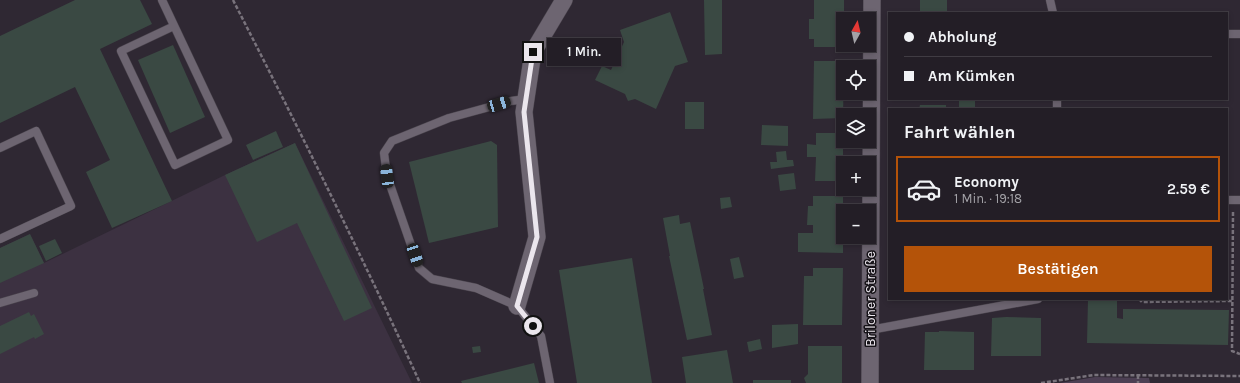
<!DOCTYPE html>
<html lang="de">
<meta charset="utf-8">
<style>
body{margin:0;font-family:Karla,sans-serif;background:#2f2b32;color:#f1f3f6;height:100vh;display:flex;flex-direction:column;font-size:15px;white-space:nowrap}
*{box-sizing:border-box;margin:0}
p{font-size:13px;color:#a3a2a7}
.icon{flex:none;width:22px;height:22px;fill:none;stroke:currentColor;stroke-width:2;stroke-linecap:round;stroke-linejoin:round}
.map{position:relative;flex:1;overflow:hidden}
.sheet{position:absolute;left:888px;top:108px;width:340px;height:192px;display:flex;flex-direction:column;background:#231e26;border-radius:0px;box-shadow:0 2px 6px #0003,0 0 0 1px #403c43}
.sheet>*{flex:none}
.banner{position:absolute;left:888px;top:12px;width:340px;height:88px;border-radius:0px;box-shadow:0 2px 6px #0003,0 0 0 1px #403c43;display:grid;align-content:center;height:88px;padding:0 16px;background:#231e26}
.needle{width:26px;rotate:8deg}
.buttons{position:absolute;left:836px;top:12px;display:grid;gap:8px}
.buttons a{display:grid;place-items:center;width:40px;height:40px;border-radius:0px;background:#231e26;box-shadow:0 2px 6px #0003,0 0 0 1px #403c43;font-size:20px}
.end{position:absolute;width:18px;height:18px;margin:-9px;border:5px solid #ebe6ed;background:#111;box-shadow:0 0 0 2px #111}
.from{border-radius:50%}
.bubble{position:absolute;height:28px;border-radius:0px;background:#231e26;box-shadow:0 2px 6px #0003,0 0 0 1px #403c43;font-size:13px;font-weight:600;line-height:28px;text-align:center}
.car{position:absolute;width:12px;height:24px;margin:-12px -6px;border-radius:5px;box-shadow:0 0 3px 1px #0007;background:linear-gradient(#222 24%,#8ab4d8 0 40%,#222 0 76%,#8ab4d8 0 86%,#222 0)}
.banner b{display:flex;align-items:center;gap:14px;height:38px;font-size:15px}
.banner b+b{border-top:1px solid #403c43}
.banner i{width:10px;height:10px;background:#f1f3f6}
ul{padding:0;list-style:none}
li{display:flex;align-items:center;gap:12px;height:66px;margin:0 8px 6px;padding:0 8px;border:2px solid transparent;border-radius:0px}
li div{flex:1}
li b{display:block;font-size:15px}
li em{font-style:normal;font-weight:600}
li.current{border-color:#b45309}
li>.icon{width:36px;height:36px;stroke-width:1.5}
h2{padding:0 16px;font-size:18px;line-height:48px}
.primary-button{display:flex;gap:8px;margin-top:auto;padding:8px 16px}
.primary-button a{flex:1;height:46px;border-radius:0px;background:#b45309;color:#fff;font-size:16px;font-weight:600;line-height:46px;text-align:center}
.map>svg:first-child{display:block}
</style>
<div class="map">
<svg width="1240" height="383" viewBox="0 0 1240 383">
<rect width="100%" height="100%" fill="#2f2833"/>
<!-- built -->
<polygon fill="#3c3141" points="295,143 412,383 0,383 0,248 30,234 44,263 225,175"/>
<!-- green -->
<polygon fill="#4c3f53" points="1095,377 1149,378 1150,383 1060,383"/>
<!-- building -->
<g fill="#3a4943">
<polygon points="75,0 140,0 152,24 100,49 172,201 112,228 86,172 110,160 75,87 0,123 0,36"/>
<polygon points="704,0 722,0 722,54 705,55"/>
<polygon points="814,0 844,0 844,47 814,47 814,39 809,39 809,19 814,19"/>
<rect x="920" y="0" width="27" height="13"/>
<polygon points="670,12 688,62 675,66 656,109 635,99 628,101 625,94 595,80 602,66 611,70 624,42 620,30"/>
<polygon points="173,45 205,117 170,133 138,60"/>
<polygon points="814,61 844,61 843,118 813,119"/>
<rect x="959" y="99" width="16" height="8"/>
<rect x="685" y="102" width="19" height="27"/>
<polygon points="920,105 946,105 946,109 919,109"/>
<polygon points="762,125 788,126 788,146 761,145"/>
<polygon points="276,131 283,147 253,160 246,145"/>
<polygon points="816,133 843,133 843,181 815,181 816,157 807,157 807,144 816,145"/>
<polygon points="491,141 497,145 498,227 429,243 409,162"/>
<polygon points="295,143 372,308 344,321 297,223 257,242 225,175"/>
<polygon points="786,151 787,160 793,160 794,166 771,169 770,162 777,162 776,152"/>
<polygon points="794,173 796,189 780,191 778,175"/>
<polygon points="813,196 843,196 843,253 798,252 798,233 813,233 813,225 807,225 808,206 813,206"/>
<polygon points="730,197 732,207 721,209 720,198"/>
<polygon points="679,215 680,224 690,222 704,289 703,289 712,335 687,340 669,256 670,256 663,218"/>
<polygon points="1227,215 1229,215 1228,269 1227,269"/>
<polygon points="30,234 44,263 0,283 0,248"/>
<polygon points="55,239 62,253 46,261 39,246"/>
<polygon points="739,257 744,277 734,279 730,259"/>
<polygon points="632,258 652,383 577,383 559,270"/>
<polygon points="813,268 843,268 842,325 803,325 804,276 813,276"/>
<polygon points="1088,299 1117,299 1117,318 1123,319 1123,309 1229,310 1228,345 1087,343"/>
<polygon points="29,312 31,316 34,314 44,334 35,339 34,337 0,354 0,326"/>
<polygon points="1006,317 1041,318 1041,356 991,356 992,318"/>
<polygon points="798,324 798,344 772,348 772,325"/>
<polygon points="939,331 974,332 974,370 924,370 925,332 939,332"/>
<polygon points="760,339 762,349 749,352 747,342"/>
<polygon points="480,346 481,352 473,353 472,347"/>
<polygon points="808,346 842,346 842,383 806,383 804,378 808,374"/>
<polygon points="727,350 733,383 686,383 682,357"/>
<polygon points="534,363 539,383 462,383 461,381"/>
<rect x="753" y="380" width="38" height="3"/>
</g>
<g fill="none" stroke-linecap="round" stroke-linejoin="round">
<defs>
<g id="service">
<polyline points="162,0 228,140 175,165 121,51 174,26"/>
<polyline points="1050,0 1053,13"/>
<polyline points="1227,34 1240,34"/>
<polyline points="526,99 511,101 449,118 392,141 384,153 387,176 419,268 432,279 476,288 517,306 541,336 550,383"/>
<polyline points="1057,99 1057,109"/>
<polyline points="0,148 36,131 71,206 0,239"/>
<polyline points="1227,200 1240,200"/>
<polyline points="0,303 34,293"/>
<polyline points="870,330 1038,299"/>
</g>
<g id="minor">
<polyline points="517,306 537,237 524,112 533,52 564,0"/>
<polyline points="870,383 872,0"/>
</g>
</defs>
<!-- service casing -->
<use href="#service" stroke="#4a444d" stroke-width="9"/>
<!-- minor casing -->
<use href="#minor" stroke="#4a444d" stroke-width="18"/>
<!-- path -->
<g stroke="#79737c" stroke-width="2.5" stroke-dasharray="4 2" stroke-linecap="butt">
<path d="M233 0C298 127 361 254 420 383"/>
<polyline points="1233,212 1232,351 1240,354"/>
<polyline points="1139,299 1142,302 1232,301"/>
<polyline points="1138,375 1138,383"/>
<polyline points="1041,383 1094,375 1240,376"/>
</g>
<!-- service -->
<use href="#service" stroke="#6d6571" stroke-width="8"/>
<!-- minor -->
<use href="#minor" stroke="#6d6571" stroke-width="17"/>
</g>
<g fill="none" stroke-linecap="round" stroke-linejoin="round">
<!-- route -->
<polyline stroke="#ebe6ed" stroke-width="5" points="533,326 517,306 537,237 524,112 533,52"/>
</g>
<g text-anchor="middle" stroke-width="3" stroke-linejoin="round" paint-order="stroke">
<!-- street labels -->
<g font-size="14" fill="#ebe6ed" stroke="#151217">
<text transform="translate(870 299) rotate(-90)" y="5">Briloner Straße</text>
</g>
</g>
</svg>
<div class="buttons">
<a><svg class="needle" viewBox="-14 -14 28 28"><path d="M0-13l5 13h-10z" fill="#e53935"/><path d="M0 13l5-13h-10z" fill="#a3a2a7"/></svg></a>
<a><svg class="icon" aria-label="locate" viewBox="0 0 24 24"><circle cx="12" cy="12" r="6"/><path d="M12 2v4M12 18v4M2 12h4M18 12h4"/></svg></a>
<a><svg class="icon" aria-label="layers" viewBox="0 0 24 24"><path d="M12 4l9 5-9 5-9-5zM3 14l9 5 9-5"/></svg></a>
<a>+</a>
<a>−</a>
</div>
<i class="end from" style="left:533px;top:326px"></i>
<i class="end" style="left:533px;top:52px"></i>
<div class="bubble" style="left:547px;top:38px;width:74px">1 Min.</div>
<i class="car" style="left:499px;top:104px;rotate:74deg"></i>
<i class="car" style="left:387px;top:176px;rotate:353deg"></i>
<i class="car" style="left:415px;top:255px;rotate:161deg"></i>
<div class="banner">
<b><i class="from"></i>Abholung</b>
<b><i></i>Am Kümken</b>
</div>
<section class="sheet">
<h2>Fahrt wählen</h2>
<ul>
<li class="current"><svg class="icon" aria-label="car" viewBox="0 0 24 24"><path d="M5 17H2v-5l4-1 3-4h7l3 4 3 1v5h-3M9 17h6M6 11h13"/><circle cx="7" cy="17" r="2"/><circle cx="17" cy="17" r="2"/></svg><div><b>Economy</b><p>1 Min. · 19:18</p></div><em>2.59 €</em></li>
</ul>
<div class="primary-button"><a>Bestätigen</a></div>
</section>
</div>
